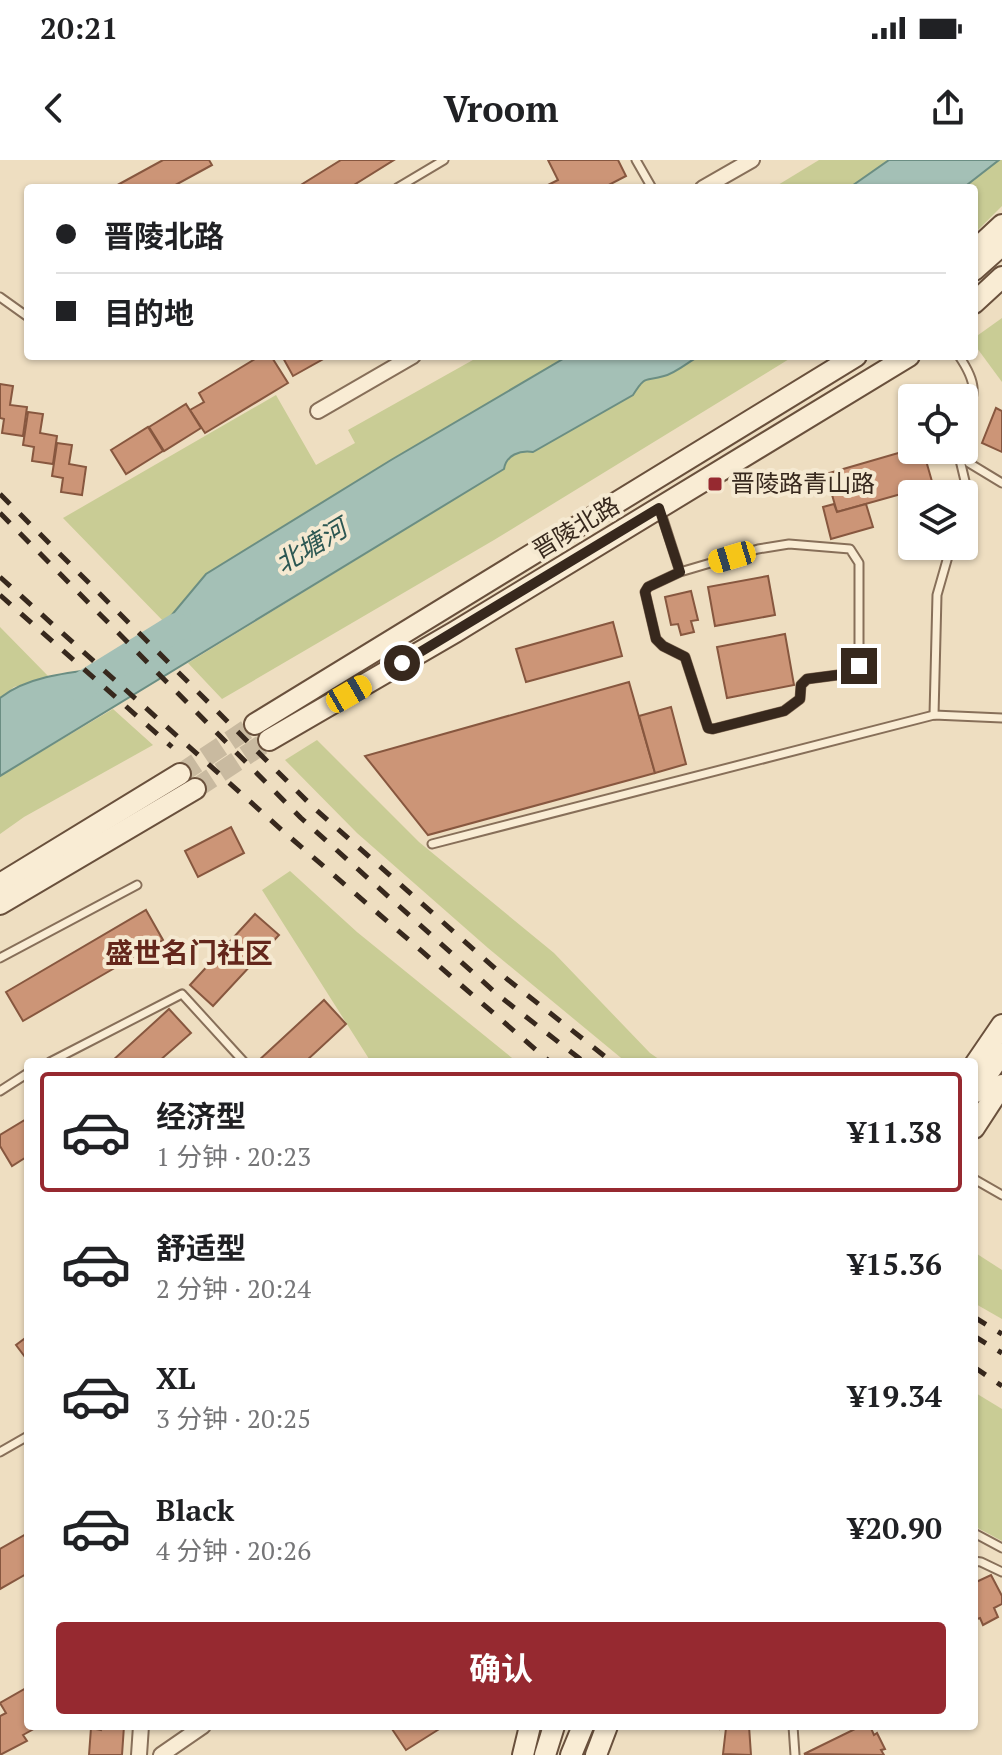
<!DOCTYPE html>
<html lang="zh">
<meta charset="utf-8">
<style>
body{margin:0;font-family:"PT Serif","Noto Sans SC",serif;background:#f2f2f2;color:#202124;height:100vh;display:flex;flex-direction:column;font-size:30px;white-space:nowrap}
*{box-sizing:border-box;margin:0}
p{font-size:26px;color:#757577}
.icon{flex:none;width:44px;height:44px;fill:none;stroke:currentColor;stroke-width:2;stroke-linecap:round;stroke-linejoin:round}
.map{position:relative;flex:1;overflow:hidden}
.sheet{position:absolute;left:24px;top:898px;width:954px;height:672px;display:flex;flex-direction:column;background:#fff;border-radius:8px;box-shadow:0 2px 6px #0004}
.sheet>*{flex:none}
.banner{position:absolute;left:24px;top:24px;width:954px;height:176px;border-radius:8px;box-shadow:0 2px 6px #0004;display:grid;align-content:center;height:176px;padding:0 32px;background:#fff}
.buttons{position:absolute;left:898px;top:224px;display:grid;gap:16px}
.buttons a{display:grid;place-items:center;width:80px;height:80px;border-radius:8px;background:#fff;box-shadow:0 2px 6px #0004;font-size:40px}
.end{position:absolute;width:36px;height:36px;margin:-18px;border:10px solid #37281d;background:#fff;box-shadow:0 0 0 4px #fff}
.from{border-radius:50%}
.car{position:absolute;width:24px;height:48px;margin:-24px -12px;border-radius:10px;box-shadow:0 0 6px 2px #0007;background:linear-gradient(#f5c518 24%,#345 0 40%,#f5c518 0 76%,#345 0 86%,#f5c518 0)}
.banner b{display:flex;align-items:center;gap:28px;height:76px;font-size:30px}
.banner b+b{border-top:2px solid #e0e0e0}
.banner i{width:20px;height:20px;background:#202124}
ul{padding:14px 0 0;list-style:none}
li{display:flex;align-items:center;gap:24px;height:120px;margin:0 16px 12px;padding:0 16px;border:4px solid transparent;border-radius:8px}
li div{flex:1}
li b{display:block;font-size:30px}
li em{font-style:normal;font-weight:700}
li.active{border-color:#962930}
li>.icon{width:72px;height:72px;stroke-width:1.5}
.primary-button{display:flex;gap:16px;margin-top:auto;padding:16px 32px}
.primary-button a{flex:1;height:92px;border-radius:8px;background:#962930;color:#fff;font-size:32px;font-weight:700;line-height:92px;text-align:center}
.status{display:flex;justify-content:space-between;align-items:center;height:56px;padding:0 40px;background:#fff;direction:ltr}
.status svg{height:22px;fill:currentColor}
header{display:flex;justify-content:space-between;align-items:center;height:104px;padding:0 32px;background:#fff;font-size:36px;font-weight:700}
.map>svg:first-child{display:block}
</style>
<div class="status"><b>20:21</b><svg viewBox="0 0 49 12"><path d="M0 12V9h3v3zM5 12V6h3v6zM10 12V3h3v9zM15 12V0h3v12zM26 1h20v11H26zM47 4h2v5h-2z"/></svg></div>
<header><svg class="icon" aria-label="back" viewBox="0 0 24 24"><path d="M15 5l-7 7 7 7"/></svg>Vroom<svg class="icon" aria-label="share" viewBox="0 0 24 24"><path d="M12 15V3M7 8l5-5 5 5M5 13v7h14v-7"/></svg></header>
<div class="map">
<svg width="1002" height="1595" viewBox="0 0 1002 1595">
<rect width="100%" height="100%" fill="#eedec1"/>
<!-- green -->
<g fill="#c9cc95">
<polygon points="819,0 889,0 849,28 773,28"/>
<polygon points="999,0 1002,0 1002,46 974,74 974,28 963,28"/>
<polygon points="1002,158 1002,222 974,184 974,178"/>
<polygon points="480,196 568,196 391,300 206,414 165,463 63,358 276,235 316,305 355,283 348,270"/>
<path d="M699 196H794L494 380 222 539 188 503 504 309C506 295 519 290 533 292L633 235C645 214 644 222 664 216 675 213 688 202 699 196Z"/>
<polygon points="0,467 49,517 14,527 0,538"/>
<polygon points="113,549 153,585 24,657 0,674 0,616"/>
<polygon points="317,580 419,682 554,793 650,893 663,902 626,902 488,788 357,673 285,600"/>
<polygon points="290,711 357,772 517,902 371,902 262,730"/>
<polygon points="974,1092 1002,1110 1002,1159 974,1143"/>
<polygon points="974,1232 1002,1249 1002,1381 974,1366"/>
</g>
<!-- water -->
<g fill="#a4c0b6" stroke="#6b8e83" stroke-width="2">
<polygon points="889,0 999,0 963,28 849,28"/>
<path d="M568 196H699C688 202 676 213 664 216 645 222 646 214 633 235L533 292C520 290 506 295 504 309L0 616V538C34 511 88 512 130 505L206 414 391 300Z"/>
</g>
<g fill="none" stroke-linecap="round" stroke-linejoin="round">
<!-- river -->
<polyline stroke="#a4c0b6" stroke-width="28" points="80,527 177,467"/>
</g>
<!-- building -->
<g fill="#cc9577" stroke="#87573f" stroke-width="2">
<polygon points="163,0 209,0 212,5 170,28 112,28"/>
<polygon points="341,0 394,0 349,28 296,28"/>
<polygon points="548,0 618,0 626,16 603,28 542,28 558,20"/>
<polygon points="260,196 271,196 288,223 205,273 190,250 204,242 199,233"/>
<polygon points="282,196 324,196 325,198 293,216"/>
<polygon points="0,224 13,226 10,245 27,247 23,276 2,273 4,259 0,258"/>
<polygon points="186,244 201,268 164,291 149,267"/>
<polygon points="996,248 1002,251 1002,292 982,283"/>
<polygon points="28,252 43,254 40,273 57,276 53,304 32,301 34,287 23,285"/>
<polygon points="148,267 163,291 126,314 111,290"/>
<polygon points="57,283 72,285 69,304 86,307 82,335 61,332 63,318 52,316"/>
<polygon points="912,289 923,290 933,325 837,352 826,314"/>
<polygon points="834,344 837,352 866,344 873,367 831,379 823,347"/>
<polygon points="768,416 775,455 715,466 708,427"/>
<polygon points="691,431 698,460 691,461 694,472 681,475 678,464 671,465 665,437"/>
<polygon points="613,462 622,496 526,522 516,489"/>
<polygon points="785,474 794,525 727,538 717,487"/>
<polygon points="629,522 655,613 428,675 365,596"/>
<polygon points="671,547 686,604 655,613 639,556"/>
<polygon points="231,667 244,693 198,717 185,691"/>
<polygon points="146,750 163,780 23,861 6,832"/>
<polygon points="255,754 279,775 213,846 190,825"/>
<polygon points="324,840 346,864 305,902 257,902"/>
<polygon points="169,849 191,873 158,902 111,902"/>
<polygon points="28,958 28,996 12,1006 0,986 0,975"/>
<polygon points="28,1176 28,1201 16,1185"/>
<polygon points="28,1373 28,1413 0,1429 0,1389"/>
<polygon points="991,1415 1002,1436 1002,1444 994,1448 998,1457 983,1465 980,1458 974,1460 974,1423"/>
<polygon points="28,1527 28,1566 39,1566 23,1575 27,1581 0,1595 0,1556 6,1553 0,1543"/>
<polygon points="102,1566 124,1566 122,1595 89,1595 91,1568 101,1570"/>
<polygon points="390,1566 444,1566 406,1590"/>
<polygon points="720,1566 749,1566 751,1595 723,1594 726,1568 720,1569"/>
<polygon points="861,1566 870,1566 874,1575 877,1573 885,1589 881,1590 884,1595 804,1594"/>
</g>
<g fill="none" stroke-linecap="round" stroke-linejoin="round">
<!-- secondary-tunnel -->
<g stroke="#c9baa0" stroke-width="20" stroke-dasharray="20 10" stroke-linecap="butt">
<polyline points="180,614 255,564"/>
<polyline points="195,629 269,580"/>
</g>
<defs>
<g id="lane">
<polyline points="636,0 652,28"/>
<polyline points="397,28 444,0"/>
<polyline points="0,137 28,157"/>
<path d="M959 196C978 224 976 233 964 263"/>
<polyline points="958,290 969,303 1002,323"/>
<polyline points="959,296 965,321 964,338"/>
<polyline points="660,350 680,412 758,389 789,384 850,389 859,403 859,506 853,513 807,519 801,525 800,539 784,551 713,569 708,568 685,497 663,486 656,479 645,432 648,427 680,412"/>
<polyline points="934,555 937,435 951,386"/>
<polyline points="432,684 934,555 1002,558"/>
<polyline points="0,798 137,725"/>
<polyline points="50,902 182,834 244,902"/>
<polyline points="0,931 28,913"/>
<polyline points="974,1019 1002,1035"/>
<polyline points="0,1292 28,1276"/>
<polyline points="974,1373 1002,1388"/>
<polyline points="974,1401 981,1402 1002,1412"/>
<polyline points="793,1566 795,1595"/>
</g>
<g id="street">
<polyline points="703,28 752,0"/>
<polyline points="318,251 413,196"/>
<polyline points="139,1595 141,1566"/>
<polyline points="161,1595 203,1566"/>
</g>
<g id="secondary">
<polyline points="974,91 1002,65"/>
<polyline points="974,110 1002,85"/>
<polyline points="974,143 1002,117"/>
<polyline points="255,564 856,196"/>
<polyline points="269,580 455,472 909,196"/>
<polyline points="0,724 180,614"/>
<polyline points="0,744 195,629"/>
<polyline points="974,906 1002,865"/>
<polyline points="974,933 1002,893"/>
<polyline points="974,968 1002,925"/>
<polyline points="523,1595 530,1566"/>
<polyline points="545,1595 554,1566"/>
<polyline points="571,1595 583,1566"/>
<polyline points="596,1595 607,1566"/>
</g>
</defs>
<!-- lane casing -->
<use href="#lane" stroke="#876f59" stroke-width="11"/>
<!-- street casing -->
<use href="#street" stroke="#876f59" stroke-width="18"/>
<!-- secondary casing -->
<use href="#secondary" stroke="#69503c" stroke-width="24"/>
<!-- lane -->
<use href="#lane" stroke="#f9ecd4" stroke-width="7"/>
<!-- street -->
<use href="#street" stroke="#f9ecd4" stroke-width="14"/>
<!-- secondary -->
<use href="#secondary" stroke="#f9ecd4" stroke-width="20"/>
<!-- rail -->
<g stroke="#37281d" stroke-width="5" stroke-dasharray="14 14" stroke-linecap="butt">
<polyline points="0,334 313,647 507,819 612,902"/>
<polyline points="0,353 301,658 498,835 584,902"/>
<polyline points="0,417 284,672 550,902"/>
<polyline points="0,435 172,587"/>
<polyline points="974,1157 1002,1174"/>
<polyline points="974,1176 1002,1193"/>
<polyline points="974,1207 1002,1226"/>
</g>
</g>
<g fill="none" stroke-linecap="round" stroke-linejoin="round">
<!-- route -->
<polyline stroke="#37281d" stroke-width="10" points="402,503 659,348 680,412 648,427 645,432 656,479 663,486 685,497 708,568 713,569 784,551 800,539 801,525 807,519 853,513 859,506"/>
</g>
<!-- markers -->
<rect fill="#962930" stroke="#f5e9d1" stroke-width="3" x="707" y="316" width="16" height="16" rx="4"/>
<g text-anchor="middle" stroke-width="8" stroke-linejoin="round" paint-order="stroke">
<!-- poi labels -->
<g font-size="24" fill="#37281d" stroke="#f5e9d1" text-anchor="start">
<text x="731" y="332">晋陵路青山路</text>
</g>
<!-- street labels -->
<g font-size="24" fill="#37281d" stroke="#f5e9d1">
<text transform="translate(576 368) rotate(-31)" y="8">晋陵北路</text>
</g>
<!-- water labels -->
<g font-size="26" font-style="italic" fill="#2c5752" stroke="#f5e9d1">
<text transform="translate(311 386) rotate(-31)" y="9">北塘河</text>
</g>
<!-- quarter labels -->
<g font-size="28" font-weight="bold" fill="#64271c" stroke="#f5e9d1">
<text x="189" y="803">盛世名门社区</text>
</g>
</g>
</svg>
<div class="buttons">
<a><svg class="icon" aria-label="locate" viewBox="0 0 24 24"><circle cx="12" cy="12" r="6"/><path d="M12 2v4M12 18v4M2 12h4M18 12h4"/></svg></a>
<a><svg class="icon" aria-label="layers" viewBox="0 0 24 24"><path d="M12 4l9 5-9 5-9-5zM3 14l9 5 9-5"/></svg></a>
</div>
<i class="end from" style="left:402px;top:503px"></i>
<i class="end" style="left:859px;top:506px"></i>
<i class="car" style="left:732px;top:397px;rotate:253deg"></i>
<i class="car" style="left:349px;top:534px;rotate:60deg"></i>
<div class="banner">
<b><i class="from"></i>晋陵北路</b>
<b><i></i>目的地</b>
</div>
<section class="sheet">
<ul>
<li class="active"><svg class="icon" aria-label="car" viewBox="0 0 24 24"><path d="M5 17H2v-5l4-1 3-4h7l3 4 3 1v5h-3M9 17h6M6 11h13"/><circle cx="7" cy="17" r="2"/><circle cx="17" cy="17" r="2"/></svg><div><b>经济型</b><p>1 分钟 · 20:23</p></div><em>¥11.38</em></li>
<li><svg class="icon" aria-label="car" viewBox="0 0 24 24"><path d="M5 17H2v-5l4-1 3-4h7l3 4 3 1v5h-3M9 17h6M6 11h13"/><circle cx="7" cy="17" r="2"/><circle cx="17" cy="17" r="2"/></svg><div><b>舒适型</b><p>2 分钟 · 20:24</p></div><em>¥15.36</em></li>
<li><svg class="icon" aria-label="car" viewBox="0 0 24 24"><path d="M5 17H2v-5l4-1 3-4h7l3 4 3 1v5h-3M9 17h6M6 11h13"/><circle cx="7" cy="17" r="2"/><circle cx="17" cy="17" r="2"/></svg><div><b>XL</b><p>3 分钟 · 20:25</p></div><em>¥19.34</em></li>
<li><svg class="icon" aria-label="car" viewBox="0 0 24 24"><path d="M5 17H2v-5l4-1 3-4h7l3 4 3 1v5h-3M9 17h6M6 11h13"/><circle cx="7" cy="17" r="2"/><circle cx="17" cy="17" r="2"/></svg><div><b>Black</b><p>4 分钟 · 20:26</p></div><em>¥20.90</em></li>
</ul>
<div class="primary-button"><a>确认</a></div>
</section>
</div>
